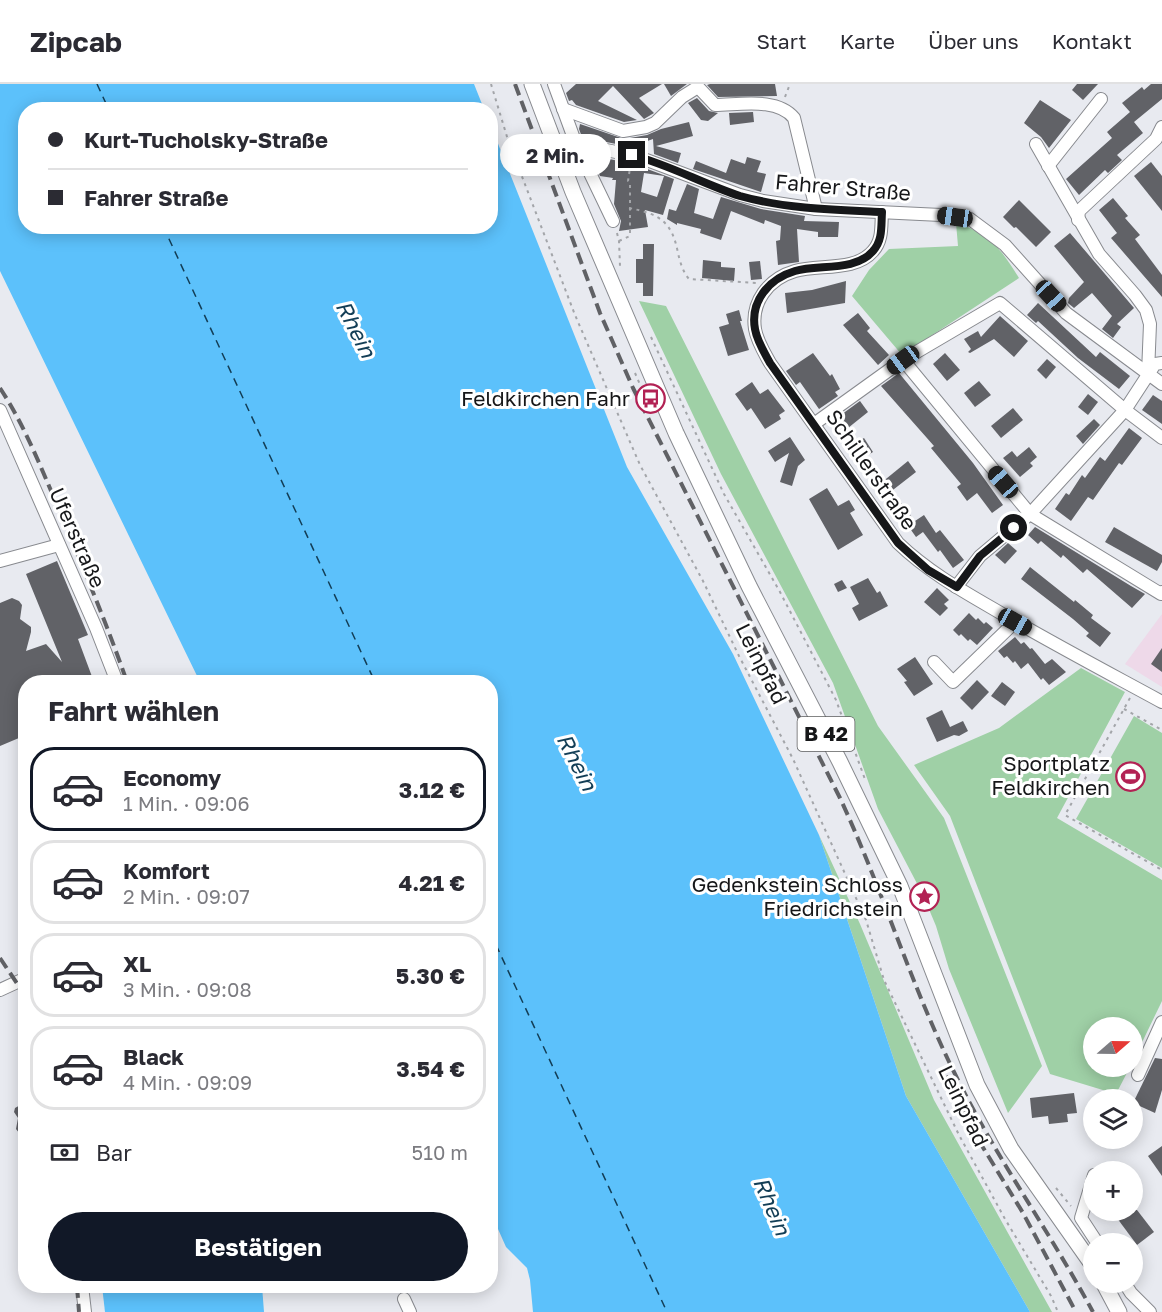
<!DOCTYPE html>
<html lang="de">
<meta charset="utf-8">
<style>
body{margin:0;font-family:"Golos Text",sans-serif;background:#f2f2f3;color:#2b2b33;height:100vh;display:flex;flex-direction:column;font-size:22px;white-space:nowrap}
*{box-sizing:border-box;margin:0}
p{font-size:20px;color:#7c7c81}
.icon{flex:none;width:33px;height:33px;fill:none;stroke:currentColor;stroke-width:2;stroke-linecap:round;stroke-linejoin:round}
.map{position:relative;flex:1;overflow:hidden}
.drawer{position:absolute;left:18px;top:591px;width:480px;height:618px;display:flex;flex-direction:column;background:#fff;border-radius:24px;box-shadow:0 3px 15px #0003}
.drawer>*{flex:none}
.guide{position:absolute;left:18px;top:18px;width:480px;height:132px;border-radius:24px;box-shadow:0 3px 15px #0003;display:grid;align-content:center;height:132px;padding:0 30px;background:#fff}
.needle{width:39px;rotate:70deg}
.fabs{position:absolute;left:1083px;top:933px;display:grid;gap:12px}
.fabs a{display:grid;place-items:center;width:60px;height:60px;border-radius:50%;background:#fff;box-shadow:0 3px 15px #0003;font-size:30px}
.end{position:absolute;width:27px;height:27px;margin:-14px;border:8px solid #161719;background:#fff;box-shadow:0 0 0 3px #fff}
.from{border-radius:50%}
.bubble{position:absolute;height:42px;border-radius:21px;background:#fff;box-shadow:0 3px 15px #0003;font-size:20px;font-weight:700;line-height:42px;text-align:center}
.car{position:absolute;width:18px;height:36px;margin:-18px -9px;border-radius:8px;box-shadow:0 0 4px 2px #0007;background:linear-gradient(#222 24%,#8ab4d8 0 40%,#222 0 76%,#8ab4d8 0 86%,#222 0)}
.guide b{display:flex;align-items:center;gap:21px;height:57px;font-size:22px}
.guide b+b{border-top:2px solid #e1e1e2}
.guide i{width:15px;height:15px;background:#2b2b33}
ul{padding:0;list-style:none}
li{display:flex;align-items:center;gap:18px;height:84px;margin:0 12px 9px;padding:0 18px;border:3px solid #e1e1e2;border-radius:24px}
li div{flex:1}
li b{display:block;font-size:22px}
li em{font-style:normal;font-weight:700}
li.selected{border-color:#111827}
li>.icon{width:54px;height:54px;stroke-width:1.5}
h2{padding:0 30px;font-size:27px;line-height:72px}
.pay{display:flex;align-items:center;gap:15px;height:66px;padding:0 30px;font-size:22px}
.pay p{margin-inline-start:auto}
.button{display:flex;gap:12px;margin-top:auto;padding:12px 30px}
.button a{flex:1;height:69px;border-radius:36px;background:#111827;color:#fff;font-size:24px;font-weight:700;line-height:69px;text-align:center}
header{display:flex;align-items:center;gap:36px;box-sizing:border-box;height:84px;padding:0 30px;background:#fff;border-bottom:2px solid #e1e1e2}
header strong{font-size:28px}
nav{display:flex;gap:33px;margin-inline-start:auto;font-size:21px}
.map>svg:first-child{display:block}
</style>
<header>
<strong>Zipcab</strong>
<nav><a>Start</a><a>Karte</a><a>Über uns</a><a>Kontakt</a></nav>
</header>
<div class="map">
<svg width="1162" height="1228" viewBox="0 0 1162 1228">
<rect width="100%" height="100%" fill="#e8eaf0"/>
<!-- education -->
<polygon fill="#eed9e9" points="1162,530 1162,603 1125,580"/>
<!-- green -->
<g fill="#9fd0a6">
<path d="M956 139C991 150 1000 164 1019 194L902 271 852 212 869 186 889 165 958 162Z"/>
<polygon points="639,217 666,222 878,642 944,734 1042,982 1008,1029 949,885 936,842 923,811 878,725 833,599 721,390"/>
<polygon points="1081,584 1125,608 1057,734 1162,796 1162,917 1133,977 1132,944 1094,944 1094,982 1130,983 1116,1010 1050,990 950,732 914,681 999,644"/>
<polygon points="1134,632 1162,649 1162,784 1076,735"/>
<polygon points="819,751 860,840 934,1016 1052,1228 1030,1228 906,1012"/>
</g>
<!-- water -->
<g fill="#5cc1fb">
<polygon points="0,0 474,0 484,25 26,26 26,142 490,142 491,42 627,383 733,570 819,751 906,1012 1030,1228 533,1228 530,1196 527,1184 506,1163 498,1145 491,1119 490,598 200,598 0,187"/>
<polygon points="102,1202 262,1202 264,1228 105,1228"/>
</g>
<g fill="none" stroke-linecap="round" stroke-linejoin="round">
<!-- ferry -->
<g stroke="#133e56" stroke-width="1.5" stroke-dasharray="8 6" stroke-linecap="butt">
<polyline points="97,0 109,26"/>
<polyline points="163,142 375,598"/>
<polyline points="490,848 667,1228"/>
</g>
</g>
<!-- building -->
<g fill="#616267" fill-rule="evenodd">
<polygon points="576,0 662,0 639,14 654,29 644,35 613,2 598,17 637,36 624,38 576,21 572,16 569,17 566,9"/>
<polygon points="664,0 687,0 671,12"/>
<polygon points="710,0 775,0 777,12 718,13 707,1"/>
<polygon points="1077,0 1098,0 1083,16 1072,6"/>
<polygon points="1151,0 1162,0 1162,15 1134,38 1143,49 1117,71 1122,76 1108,89 1105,86 1079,111 1066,95 1112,54 1107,48 1130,28 1122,19 1142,3 1144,6"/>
<polygon points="697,14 709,27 718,29 708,37 701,36 688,19"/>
<polygon points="1040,16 1071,36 1049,64 1041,53 1024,39"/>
<polygon points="753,28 754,38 730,41 729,29"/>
<polygon points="689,38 693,52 656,62 681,69 678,79 654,70 653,55 631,63 582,53 579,45 580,40 624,55 647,51 661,45"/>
<path d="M599 73 634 80 674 95 663 131 645 126 648 143 619 147 621 137 614 120 616 96H612L613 94 600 92 597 85ZM644 89 664 92 657 113 641 108Z"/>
<polygon points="747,73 761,77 757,88 766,90 761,108 693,85 696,77 726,89 731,75 745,80"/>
<polygon points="1151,78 1162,92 1162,127 1134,92"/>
<polygon points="687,100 699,105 694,129 713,135 721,113 761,125 805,132 804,137 839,138 838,153 818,153 818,148 797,145 799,178 778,181 776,157 780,156 781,142 765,136 764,140 731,127 721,156 700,149 701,145 677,139 677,141 667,135 669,125 676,127"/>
<polygon points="1113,114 1128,132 1125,134 1140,151 1135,155 1162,191 1162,213 1111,154 1117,149 1099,126"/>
<polygon points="1019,116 1051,148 1036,163 1016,143 1014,144 1003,133"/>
<polygon points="1070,149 1134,224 1117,240 1121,243 1113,254 1102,245 1112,232 1092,209 1074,224 1068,219 1069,214 1084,198 1054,162"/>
<polygon points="643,160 654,160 653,212 643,212 643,199 636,199 636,175 643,175"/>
<polygon points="703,176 721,178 721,183 735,184 734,197 702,194"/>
<polygon points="760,177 762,195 751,196 749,178"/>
<polygon points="846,197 845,219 787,229 785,209 812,206"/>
<polygon points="1038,219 1096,273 1100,268 1130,292 1119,305 1078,274 1038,237 1036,239 1027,231"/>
<polygon points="739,226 742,237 740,237 749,266 728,272 719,243 729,240 726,230"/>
<polygon points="858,229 870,244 867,247 889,271 878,281 843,241"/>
<polygon points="1000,232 1028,257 1014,273 994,255 970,269 968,268 971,265 964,255 978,247 981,253"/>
<polygon points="813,269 830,292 832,290 840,305 835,308 838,312 819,325 800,298 796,301 786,287"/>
<polygon points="945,269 960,286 947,297 933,280"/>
<polygon points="1047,275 1056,283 1046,295 1037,286"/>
<polygon points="899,289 973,379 1003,421 992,429 977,409 967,417 957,403 961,400 931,364 934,362 881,302"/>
<polygon points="979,297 991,311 975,323 964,309"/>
<polygon points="752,298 760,310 768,305 785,327 779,331 781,335 765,345 751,324 747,327 735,310"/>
<polygon points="1088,310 1098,318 1088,331 1078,323"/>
<polygon points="1153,311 1162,317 1162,340 1142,326"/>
<polygon points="860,317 868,328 843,348 834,336"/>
<polygon points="1013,324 1023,336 1001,354 991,342"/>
<polygon points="1094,335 1100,341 1083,360 1076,352"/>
<polygon points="1129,344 1142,354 1122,381 1119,379 1093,416 1088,413 1071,437 1055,425 1066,409 1069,411 1082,391 1085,394 1100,373 1105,377"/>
<polygon points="790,353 805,376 798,382 792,402 780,398 789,369 775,378 768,367"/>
<polygon points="864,354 873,368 860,376 851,362"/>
<polygon points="1029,363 1037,373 1030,379 1033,382 1020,393 1003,374 1012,367 1017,373"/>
<polygon points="908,377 916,388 889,409 881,399"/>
<polygon points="827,404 838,422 849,416 855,426 850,429 863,451 838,466 809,415"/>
<polygon points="896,412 915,437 924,431 936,449 940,446 964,476 953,484 940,466 938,468 923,448 916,453 901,432 897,436 887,423 889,421 887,419"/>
<polygon points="1035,443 1131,502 1145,510 1132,524 1087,485 1083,489 1063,471 1061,474 1041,457 1038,460 1028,451"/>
<polygon points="1114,443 1162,471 1162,478 1157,487 1105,458"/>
<polygon points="1008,459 1017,467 1005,480 995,471"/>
<polygon points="57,477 88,551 78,555 94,598 26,598 26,651 0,662 0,519 12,514 19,517 22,521 20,535 31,543 31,548 26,567 46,560 62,578 26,490"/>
<polygon points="1030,483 1074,518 1075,516 1093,531 1091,534 1111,549 1100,563 1086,552 1089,549 1073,535 1021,495"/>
<polygon points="868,494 877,509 880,507 888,522 859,537 852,524 859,520 850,503"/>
<polygon points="842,496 847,504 838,508 834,500"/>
<polygon points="937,504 949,516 944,520 948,524 940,532 924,518"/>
<polygon points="969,529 976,536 978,534 984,540 986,538 993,544 977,561 970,555 968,557 961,550 959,552 953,546"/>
<polygon points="1015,553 1021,560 1024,558 1030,565 1032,564 1045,580 1052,575 1066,588 1049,601 1043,594 1041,596 1028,579 1021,585 1015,577 1013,579 1007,572 1004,574 998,567"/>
<polygon points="1162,564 1162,588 1151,580"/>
<polygon points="915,573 933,600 914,612 904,598 907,597 897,585"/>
<polygon points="977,596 989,608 972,626 960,614"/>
<polygon points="1002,598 1015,608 1005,622 991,612"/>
<polygon points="942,626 950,643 963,637 968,647 959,652 954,651 937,658 926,634"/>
<polygon points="1155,974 1162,975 1162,1006 1155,1029 1133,1019"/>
<polygon points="1074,1009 1077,1029 1067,1030 1068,1038 1049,1040 1048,1032 1032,1034 1030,1014"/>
<polygon points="24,1016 26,1016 26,1058 16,1045 18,1034 14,1028 15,1024 22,1020"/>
<polygon points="1162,1062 1162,1092 1148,1072"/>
<polygon points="1111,1126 1137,1126 1154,1148 1137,1161"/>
</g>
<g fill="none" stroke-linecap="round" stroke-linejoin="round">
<defs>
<g id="minor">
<polyline points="554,0 576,60 613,137"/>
<path d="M563 25 623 47 646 43 655 39 682 13 698 3 715 21C739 21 777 13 794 34L816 125"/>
<polyline points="576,60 636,72 740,111 763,117 816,125 941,131 970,135 1005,161 1066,229 1162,300"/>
<polyline points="1036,60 1099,170 1135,211 1146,226 1150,240 1148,289"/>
<polyline points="1048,82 1101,15"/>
<path d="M882 128C881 142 883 156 873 167 855 188 819 180 795 187 768 195 751 218 755 245 757 257 764 268 770 279L898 459C926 486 959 505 992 524 1048 557 1105 587 1162 618"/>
<polyline points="1078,136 1079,127 1156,55 1162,43"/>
<polyline points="903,276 1030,430 1161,510 1162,508"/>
<polyline points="0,326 96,544 117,598"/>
<polyline points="814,340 903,276 1000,219 1125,326 1162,354"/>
<polyline points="0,477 59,461"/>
<polyline points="956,503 980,472 1030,430 1125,326 1155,280 1162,279"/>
<polyline points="934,578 953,598 1015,538"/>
<polyline points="0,906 26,894"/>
<polyline points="1138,991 1162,938"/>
<polyline points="1094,1091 1081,1134 1098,1160"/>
<polyline points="1124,1198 1131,1209 1150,1228"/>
<polyline points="82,1202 85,1228"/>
<polyline points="404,1215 410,1228"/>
</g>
<g id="major">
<polyline points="532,0 573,108 676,349 749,502 840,678 900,802 977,1001 1011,1065 1094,1183"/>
<polyline points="1103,1198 1119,1228"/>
</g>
</defs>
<!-- minor casing -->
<use href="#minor" stroke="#888a8f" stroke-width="14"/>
<!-- major casing -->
<use href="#major" stroke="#888a8f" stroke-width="17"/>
<!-- path -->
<g stroke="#a3a5a9" stroke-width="2" stroke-dasharray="3 4.5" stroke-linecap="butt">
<polyline points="491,0 508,56 575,231 640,381 703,497 739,572 793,675 866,836 884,896 959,1051 1005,1135 1051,1212 1058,1228"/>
<polyline points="785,13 790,0"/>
<path d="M629 124C659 130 672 137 678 169 680 178 683 188 689 195L757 199"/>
<polyline points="617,149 619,157 620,182"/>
<polyline points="619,157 630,152 630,99 628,97 630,84"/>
<polyline points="651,253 724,410 780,508 836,616 866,698"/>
<polyline points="635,289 648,319"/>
<polyline points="1130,614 1065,731 1162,786"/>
<polyline points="1124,625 1162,646"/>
<polyline points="1056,1104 1071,1122"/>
</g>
<!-- minor -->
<use href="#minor" stroke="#fff" stroke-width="12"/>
<!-- major -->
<use href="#major" stroke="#fff" stroke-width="15"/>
<!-- rail -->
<g stroke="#606165" stroke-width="4" stroke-dasharray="12 6" stroke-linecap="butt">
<path d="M515 0 600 229 633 304 840 714C882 804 910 899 954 988 994 1071 1049 1146 1093 1228"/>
<path d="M0 304C25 342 42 386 60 428 83 484 107 540 127 598"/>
<polyline points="0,874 26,913"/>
<polyline points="946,992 976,1052 1023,1129 1076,1228"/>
<polyline points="77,1202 79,1228"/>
</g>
</g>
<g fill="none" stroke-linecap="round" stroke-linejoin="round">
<!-- route -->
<path stroke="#161719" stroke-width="8" d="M632 71C670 81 703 100 740 112 786 125 835 126 882 128 881 142 883 156 873 167 855 188 819 180 795 187 768 195 750 218 755 245 757 257 764 268 770 279L898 459 928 486 957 503 980 472 1014 444"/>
</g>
<!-- icons -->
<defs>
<symbol id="bus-ring" viewBox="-11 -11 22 22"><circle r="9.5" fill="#fff" stroke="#b22254" stroke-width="1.5"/><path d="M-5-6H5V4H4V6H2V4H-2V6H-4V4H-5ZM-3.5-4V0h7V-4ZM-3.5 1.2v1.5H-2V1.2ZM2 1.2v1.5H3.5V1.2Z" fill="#b22254"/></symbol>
<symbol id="stadium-ring" viewBox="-11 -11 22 22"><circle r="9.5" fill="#fff" stroke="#b22254" stroke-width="1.5"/><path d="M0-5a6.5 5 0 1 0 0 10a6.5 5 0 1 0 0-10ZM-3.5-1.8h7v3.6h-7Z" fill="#b22254"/></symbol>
<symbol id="sight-ring" viewBox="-11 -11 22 22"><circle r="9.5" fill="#fff" stroke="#b22254" stroke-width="1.5"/><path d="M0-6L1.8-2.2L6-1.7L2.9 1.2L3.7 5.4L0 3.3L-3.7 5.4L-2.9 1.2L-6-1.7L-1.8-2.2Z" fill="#b22254"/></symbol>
</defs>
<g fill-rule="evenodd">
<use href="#bus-ring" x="634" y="298" width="33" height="33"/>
<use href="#stadium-ring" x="1114" y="676" width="33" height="33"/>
<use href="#sight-ring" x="908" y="796" width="33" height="33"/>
</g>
<g text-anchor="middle" stroke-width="6" stroke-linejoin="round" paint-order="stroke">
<!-- shield labels -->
<rect fill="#fff" stroke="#5c5d5e" stroke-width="1.5" x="797.5" y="633" width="57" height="34" rx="4.5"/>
<g font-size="20" font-weight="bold" fill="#161719">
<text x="826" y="657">B 42</text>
</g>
<!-- street labels -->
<g font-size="21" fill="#161719" stroke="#fff">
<text transform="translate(843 104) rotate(5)" y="7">Fahrer Straße</text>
<text transform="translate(871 386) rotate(55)" y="7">Schillerstraße</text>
<text transform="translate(77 454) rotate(66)" y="7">Uferstraße</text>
<text transform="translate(761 580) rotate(63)" y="7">Leinpfad</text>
<text transform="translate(963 1022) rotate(64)" y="7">Leinpfad</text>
</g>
<!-- poi labels -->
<g font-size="21" fill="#161719" stroke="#fff" text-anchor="end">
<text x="630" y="322">Feldkirchen Fahr</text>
<text x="1110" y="687">Sportplatz<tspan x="1110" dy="24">Feldkirchen</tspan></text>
<text x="903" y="808">Gedenkstein Schloss<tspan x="903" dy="24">Friedrichstein</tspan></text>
</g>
<!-- water labels -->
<g font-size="22" font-style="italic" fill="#133e56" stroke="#fff">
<text transform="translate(356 245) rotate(63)" y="8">Rhein</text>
<text transform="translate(577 678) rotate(63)" y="8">Rhein</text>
<text transform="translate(772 1122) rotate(67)" y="8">Rhein</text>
</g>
</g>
</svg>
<div class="fabs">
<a><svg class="needle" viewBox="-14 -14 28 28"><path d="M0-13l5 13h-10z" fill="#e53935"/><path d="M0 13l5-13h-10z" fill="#7c7c81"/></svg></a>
<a><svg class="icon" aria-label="layers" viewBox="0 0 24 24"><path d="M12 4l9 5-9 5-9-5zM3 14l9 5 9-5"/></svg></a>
<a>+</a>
<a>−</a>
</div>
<i class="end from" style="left:1014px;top:444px"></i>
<i class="end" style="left:632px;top:71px"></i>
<div class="bubble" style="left:500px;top:50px;width:111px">2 Min.</div>
<i class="car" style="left:955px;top:133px;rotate:278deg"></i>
<i class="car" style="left:1051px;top:212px;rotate:137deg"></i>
<i class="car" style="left:903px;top:276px;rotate:234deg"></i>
<i class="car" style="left:1003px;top:398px;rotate:319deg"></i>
<i class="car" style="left:1015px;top:538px;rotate:119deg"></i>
<div class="guide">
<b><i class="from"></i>Kurt-Tucholsky-Straße</b>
<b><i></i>Fahrer Straße</b>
</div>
<section class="drawer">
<h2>Fahrt wählen</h2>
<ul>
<li class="selected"><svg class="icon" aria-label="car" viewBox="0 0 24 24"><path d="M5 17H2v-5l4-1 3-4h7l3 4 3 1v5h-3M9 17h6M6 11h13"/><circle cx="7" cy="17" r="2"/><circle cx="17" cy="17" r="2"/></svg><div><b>Economy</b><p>1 Min. · 09:06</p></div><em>3.12 €</em></li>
<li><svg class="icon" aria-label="car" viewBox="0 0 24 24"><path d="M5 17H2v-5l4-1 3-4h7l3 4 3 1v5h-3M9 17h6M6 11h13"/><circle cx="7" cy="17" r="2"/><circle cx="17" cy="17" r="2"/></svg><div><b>Komfort</b><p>2 Min. · 09:07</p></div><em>4.21 €</em></li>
<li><svg class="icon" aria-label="car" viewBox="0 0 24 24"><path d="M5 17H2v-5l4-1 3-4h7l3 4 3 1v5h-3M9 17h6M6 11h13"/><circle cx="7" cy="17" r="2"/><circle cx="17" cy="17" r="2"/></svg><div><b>XL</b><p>3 Min. · 09:08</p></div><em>5.30 €</em></li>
<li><svg class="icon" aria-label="car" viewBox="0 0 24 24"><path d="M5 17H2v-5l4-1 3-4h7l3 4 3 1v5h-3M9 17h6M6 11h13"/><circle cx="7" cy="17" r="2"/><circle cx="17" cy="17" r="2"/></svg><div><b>Black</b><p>4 Min. · 09:09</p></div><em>3.54 €</em></li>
</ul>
<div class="pay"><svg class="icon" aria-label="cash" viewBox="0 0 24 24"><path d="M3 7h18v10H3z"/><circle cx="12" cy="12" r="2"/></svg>Bar<p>510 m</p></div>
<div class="button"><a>Bestätigen</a></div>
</section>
</div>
